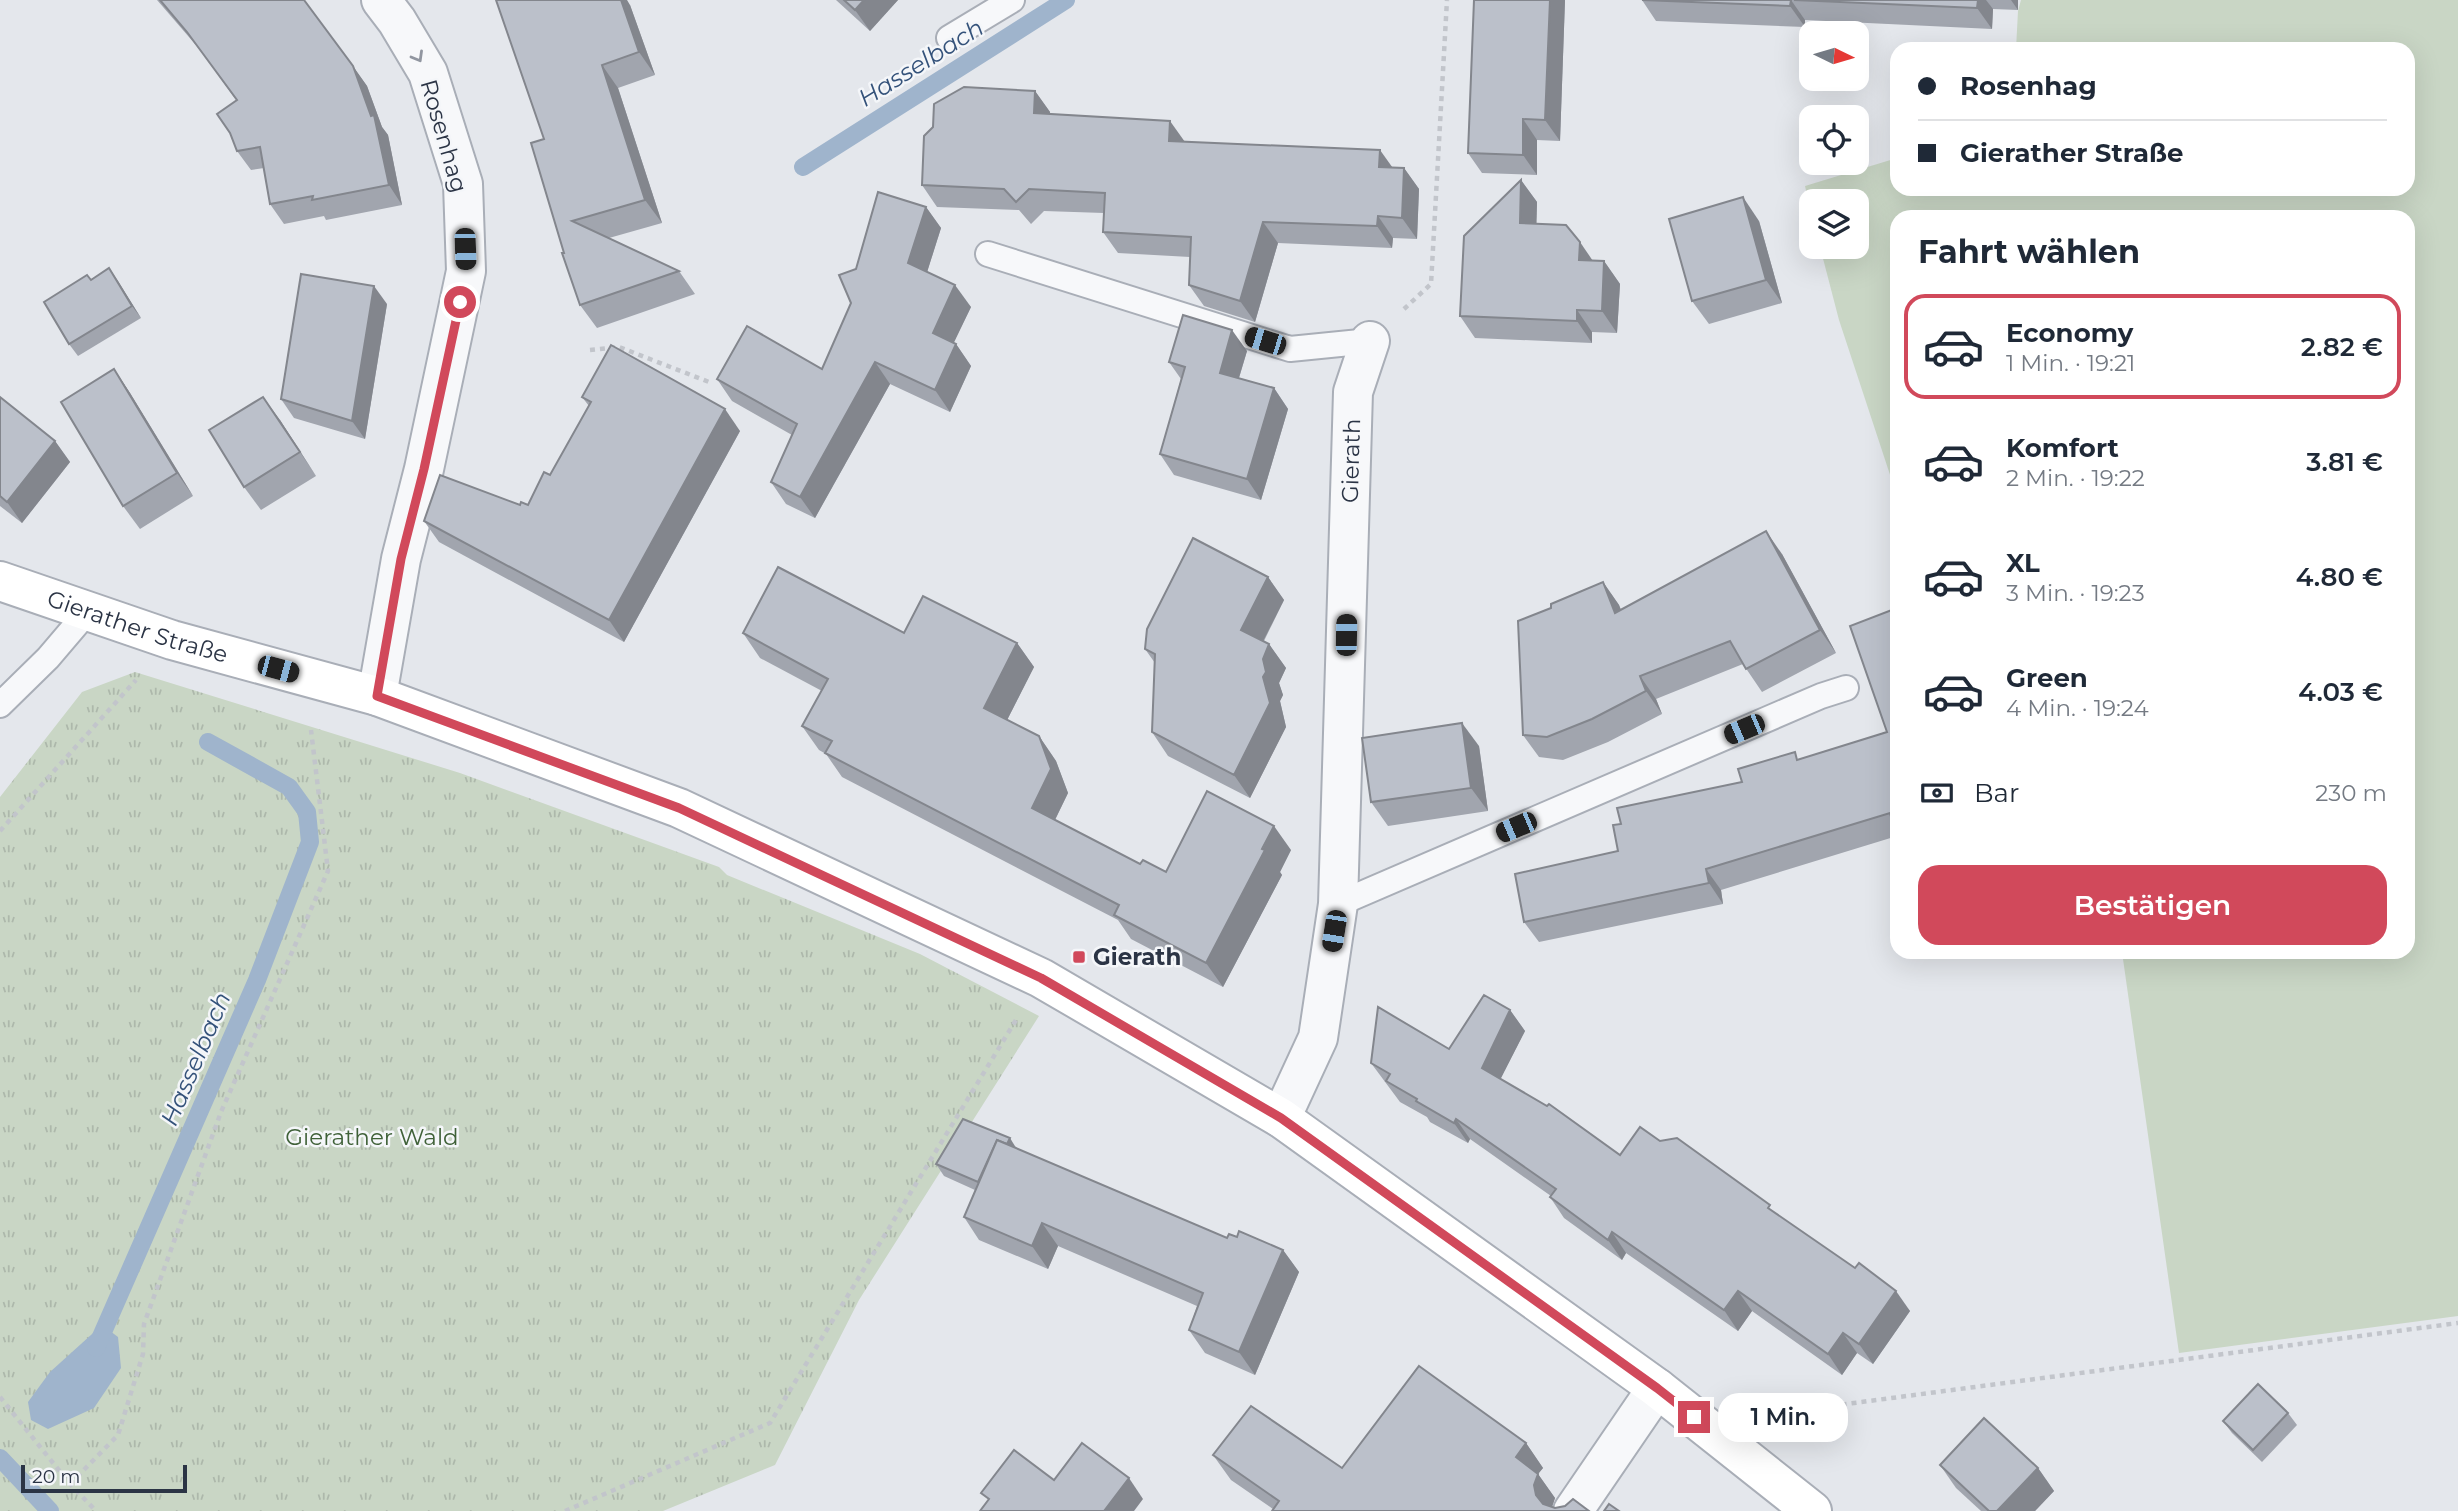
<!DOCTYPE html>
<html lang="de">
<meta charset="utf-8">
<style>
body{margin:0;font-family:Montserrat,sans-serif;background:#f6f6f7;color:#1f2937;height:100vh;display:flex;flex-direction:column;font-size:26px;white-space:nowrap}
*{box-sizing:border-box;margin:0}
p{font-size:23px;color:#747a83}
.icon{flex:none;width:38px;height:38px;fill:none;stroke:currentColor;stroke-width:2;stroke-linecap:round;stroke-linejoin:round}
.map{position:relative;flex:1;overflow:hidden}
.sheet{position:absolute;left:1890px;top:210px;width:525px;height:749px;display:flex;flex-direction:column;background:#fff;border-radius:21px;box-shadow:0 7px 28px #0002}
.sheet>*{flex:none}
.banner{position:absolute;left:1890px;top:42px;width:525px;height:154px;border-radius:21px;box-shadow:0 7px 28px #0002;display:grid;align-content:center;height:154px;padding:0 28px;background:#fff}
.needle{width:46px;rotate:95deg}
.tools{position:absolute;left:1799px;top:21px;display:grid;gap:14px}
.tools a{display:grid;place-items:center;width:70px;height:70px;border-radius:14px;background:#fff;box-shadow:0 7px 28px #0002;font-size:35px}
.scale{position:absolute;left:21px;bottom:18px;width:166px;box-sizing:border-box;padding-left:7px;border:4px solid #2b3445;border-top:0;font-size:19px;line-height:24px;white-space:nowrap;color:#2b3445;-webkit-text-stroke:5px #f4f6f9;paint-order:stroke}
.end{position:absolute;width:32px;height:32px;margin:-16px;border:9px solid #d1495b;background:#fff;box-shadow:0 0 0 4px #fff}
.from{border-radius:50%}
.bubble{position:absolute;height:49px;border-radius:21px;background:#fff;box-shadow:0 7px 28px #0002;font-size:23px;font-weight:600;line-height:49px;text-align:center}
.car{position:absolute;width:21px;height:42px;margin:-21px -10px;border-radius:9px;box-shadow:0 0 5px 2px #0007;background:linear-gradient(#222 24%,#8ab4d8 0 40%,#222 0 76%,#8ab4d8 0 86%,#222 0)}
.banner b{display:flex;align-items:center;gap:24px;height:66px;font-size:26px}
.banner b+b{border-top:2px solid #e0e1e3}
.banner i{width:18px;height:18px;background:#1f2937}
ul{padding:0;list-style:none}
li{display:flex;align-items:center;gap:21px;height:105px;margin:0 14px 10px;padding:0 14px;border:4px solid transparent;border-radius:21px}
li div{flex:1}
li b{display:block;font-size:26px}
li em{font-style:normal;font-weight:600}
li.active{border-color:#d1495b}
li>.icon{width:63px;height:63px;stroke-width:1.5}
h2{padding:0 28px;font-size:32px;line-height:84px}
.pay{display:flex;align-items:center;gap:18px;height:77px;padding:0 28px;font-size:26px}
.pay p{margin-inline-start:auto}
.button{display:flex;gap:14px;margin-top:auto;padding:14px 28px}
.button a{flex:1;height:80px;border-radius:21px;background:#d1495b;color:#fff;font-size:28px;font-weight:600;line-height:80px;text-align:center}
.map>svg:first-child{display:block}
</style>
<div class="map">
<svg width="2458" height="1511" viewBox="0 0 2458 1511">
<defs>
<pattern id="park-tufts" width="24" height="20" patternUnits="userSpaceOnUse" patternTransform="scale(1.75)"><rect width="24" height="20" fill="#c9d6c5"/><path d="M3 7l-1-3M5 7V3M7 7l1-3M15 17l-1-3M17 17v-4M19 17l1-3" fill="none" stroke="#adb8ab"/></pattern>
</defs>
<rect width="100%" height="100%" fill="#e4e7ec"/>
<!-- grass -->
<polygon fill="#c9d6c5" points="2021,0 2458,0 2458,1316 2179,1353 2122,952 2408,952 2408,217 1897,217 1897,496 1839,320 1820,247 1857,247 1857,201 1811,201 1811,212 1805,186 1897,158 1897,189 2408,189 2408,49 2016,49 2018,11"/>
<!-- park -->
<polygon fill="url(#park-tufts)" points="135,672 460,773 719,867 727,875 920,954 1039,1016 859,1300 775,1465 663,1511 0,1511 0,797 82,692"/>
<!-- water -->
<polygon fill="#9fb4cc" points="102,1325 118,1337 121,1368 94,1408 48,1429 31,1420 28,1402 50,1372"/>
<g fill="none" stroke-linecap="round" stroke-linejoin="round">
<!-- stream -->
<g stroke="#9fb4cc" stroke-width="18">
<polyline points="803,167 1066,0"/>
<polyline points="96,1348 257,980 310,842 307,812 289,787 208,742"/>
<polyline points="0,1458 50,1511"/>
</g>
<defs>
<g id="lane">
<polyline points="949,38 1012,0"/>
<polyline points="988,254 1290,349 1370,341"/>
<polyline points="0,705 48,658 88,611"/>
<polyline points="1338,904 1821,696 1846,688"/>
</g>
<g id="street">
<polyline points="377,696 401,559 424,469 466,271 463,184 428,73 397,21 381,0"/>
<path id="s1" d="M1281 1118 1318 1038 1338 904 1353 392 1370 341"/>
<polyline points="1573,1511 1657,1388"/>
</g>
<g id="secondary">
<path id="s2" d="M0 581 172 640 377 696 679 808 1041 978 1281 1118 1657 1388 1812 1511"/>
</g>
</defs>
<!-- lane casing -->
<use href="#lane" stroke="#a9aeb7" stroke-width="28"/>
<!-- street casing -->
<use href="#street" stroke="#a9aeb7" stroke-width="42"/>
<!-- secondary casing -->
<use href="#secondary" stroke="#a9aeb7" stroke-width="42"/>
<!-- path -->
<g stroke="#c2c5cb" stroke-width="4.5" stroke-dasharray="5 5" stroke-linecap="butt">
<polyline points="1404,309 1431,284 1447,0"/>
<polyline points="590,350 619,347 709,382"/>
<polyline points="0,831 136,680"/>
<polyline points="0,1397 70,1484 96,1511"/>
<polyline points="1774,1419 1786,1412 2458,1323"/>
<polyline points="70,1484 118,1435 143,1354 144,1324 221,1112 328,871 311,730"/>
<polyline points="565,1511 770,1423 1016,1020"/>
</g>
<!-- lane -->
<use href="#lane" stroke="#f7f8fa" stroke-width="24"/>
<!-- street -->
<use href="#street" stroke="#f7f8fa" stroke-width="38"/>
<!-- secondary -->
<use href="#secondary" stroke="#fff" stroke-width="38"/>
</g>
<!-- wall -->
<g fill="#a1a5ae">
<polygon points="157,0 304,0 367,86 382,127 388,135 402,205 326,220 324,216 284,224 270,204 264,168 251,170 237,151 236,100 201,51"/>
<polygon points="836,0 898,0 870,31"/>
<polygon points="1474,0 1565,0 1560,141 1537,140 1537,175 1482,173 1468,153"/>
<polygon points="1642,0 2018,0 2018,10 1993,9 1992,29 1805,20 1805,27 1656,21"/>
<polygon points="630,5 655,75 618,88 662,223 609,238 679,271 695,294 597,328 580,305 564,253 544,139"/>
<polygon points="1035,91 1050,112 1050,114 1185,142 1392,167 1404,168 1419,189 1417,239 1393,238 1392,248 1278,243 1255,322 1204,306 1189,285 1190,257 1118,253 1103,232 1104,213 1044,211 1031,224 1019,210 937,207 922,185"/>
<polygon points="1521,180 1537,202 1536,224 1593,261 1604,261 1620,284 1617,333 1592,332 1592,343 1475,338 1460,316"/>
<polygon points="926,207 941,228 927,272 971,307 953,343 956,344 971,366 950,412 890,384 815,518 786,504 771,482 792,435 732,401 717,379 822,369 851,303 856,269"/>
<polygon points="1759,221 1782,303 1709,324 1692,301"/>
<polygon points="109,268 141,318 78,356 69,344 91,280"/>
<polygon points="387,304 365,439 294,418 281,399"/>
<polygon points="1247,351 1239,378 1274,388 1288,409 1261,500 1174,475 1160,454 1181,379 1169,362"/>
<polygon points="114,369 130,393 193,496 140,529 123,506"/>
<polygon points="0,397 55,441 70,462 22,523 0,506"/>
<polygon points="582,397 740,431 624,642 439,542 424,521 528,505 550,475 589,406"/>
<polygon points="280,420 316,476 261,510 244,487"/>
<polygon points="1782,554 1836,653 1762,692 1743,664 1656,699 1662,714 1608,742 1563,760 1539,757 1523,735 1551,608 1603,582 1619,605 1621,610"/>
<polygon points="1268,577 1284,600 1264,641 1269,644 1286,668 1279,683 1283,695 1280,701 1286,727 1250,798 1168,756 1152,732 1155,663 1145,649"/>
<polygon points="1897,608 1897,836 1721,890 1723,904 1539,942 1524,922 1618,851 1621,824 1742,782 1800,759 1887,732"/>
<polygon points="743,633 904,633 1017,643 1034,667 1007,720 1039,736 1056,761 1068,793 1055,820 1140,864 1166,872 1291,850 1280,872 1282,875 1223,987 1131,939 1118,920 842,777 826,754 819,750 802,726 822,691 760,658"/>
<polygon points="1479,746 1488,811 1388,826 1371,802"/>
<polygon points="1510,1010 1525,1031 1500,1079 1620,1155 1660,1141 1774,1212 1910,1311 1873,1364 1857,1353 1842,1375 1752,1311 1738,1331 1626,1253 1622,1260 1564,1218 1550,1197 1551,1196 1470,1139 1468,1143 1430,1122 1427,1117 1400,1102 1371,1063 1449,1049"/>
<polygon points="1016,1148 1227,1238 1237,1237 1283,1250 1299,1272 1255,1375 1205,1353 1189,1330 1197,1306 1058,1246 1048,1269 979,1240 964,1217 975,1190 944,1176 936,1164"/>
<polygon points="2288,1413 2297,1425 2262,1462 2232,1433 2223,1421"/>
<polygon points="1526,1443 1543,1468 1538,1474 1555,1498 1552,1507 1589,1511 1273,1509 1231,1480 1213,1455 1342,1468"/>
<polygon points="1940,1465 2038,1468 2054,1491 2035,1511 1981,1511 1956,1488"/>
</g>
<!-- shaded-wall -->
<g fill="#83868d">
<polygon points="621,0 627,0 630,5 655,75 639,52"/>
<polygon points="864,0 898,0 870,31 855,10"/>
<polygon points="1550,0 1565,0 1560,141 1545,120"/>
<polygon points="1791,0 1805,20 1805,27 1790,6"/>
<polygon points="1978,0 1986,0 1993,9 1992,29 1977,8"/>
<polygon points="2011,0 2018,0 2018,10"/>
<polygon points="602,65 618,88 662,223 645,200"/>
<polygon points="353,66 367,86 382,127 388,135 402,205 389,185 371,116"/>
<polygon points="1035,91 1050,112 1049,134 1034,113"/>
<polygon points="1523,119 1537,140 1537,175 1523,155"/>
<polygon points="1170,121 1185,142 1169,141"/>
<polygon points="1380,150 1395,171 1379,167"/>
<polygon points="1404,168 1419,189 1417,239 1402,218"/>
<polygon points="1521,180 1537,202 1536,246 1520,223"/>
<polygon points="1743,197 1759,221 1782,303 1766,280"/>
<polygon points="926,207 941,228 923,285 908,263"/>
<polygon points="1378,216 1393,238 1392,248 1377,226"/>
<polygon points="1263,222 1278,243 1255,322 1240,301"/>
<polygon points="1580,242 1595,264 1579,260"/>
<polygon points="1604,261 1620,284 1617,333 1602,311"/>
<polygon points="109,268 118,281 141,318 132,306"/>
<polygon points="955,285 971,307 948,355 933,333"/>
<polygon points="374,286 387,304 365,439 352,421"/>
<polygon points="1577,310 1592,332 1592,343 1577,321"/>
<polygon points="1232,330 1247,351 1234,394 1220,373"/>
<polygon points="956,344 971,366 950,412 935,390"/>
<polygon points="875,362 890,384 815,518 800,497"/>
<polygon points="114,369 130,393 193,496 177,473"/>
<polygon points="1274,388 1288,409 1261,500 1247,479"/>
<polygon points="263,397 280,420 316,476 300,452"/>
<polygon points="725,409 740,431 624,642 609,620"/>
<polygon points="55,441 70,462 22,523 7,502"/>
<polygon points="1766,531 1782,554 1836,653 1820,630"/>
<polygon points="1268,577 1284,600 1257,653 1241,630"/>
<polygon points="1603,582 1619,605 1631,636 1615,613"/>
<polygon points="1017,643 1034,667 1001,732 984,708"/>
<polygon points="1269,644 1286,668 1279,683 1283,695 1280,701 1286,727 1250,798 1234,775 1263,677 1263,659"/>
<polygon points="1640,676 1656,699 1662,714 1646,691"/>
<polygon points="1462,723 1479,746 1488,811 1471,788"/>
<polygon points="1039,736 1056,761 1068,793 1049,832 1032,808"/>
<polygon points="1274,826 1291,850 1280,872 1282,875 1223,987 1206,963"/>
<polygon points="1706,869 1721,890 1723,904 1709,883"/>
<polygon points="1510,1010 1525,1031 1496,1088 1482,1068"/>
<polygon points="1456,1119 1470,1139 1468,1143 1454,1123"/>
<polygon points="1010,1138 1018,1151 987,1186"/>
<polygon points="1042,1223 1058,1246 1048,1269 1032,1246"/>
<polygon points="1612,1232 1626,1253 1622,1260 1608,1240"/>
<polygon points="1283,1250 1299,1272 1255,1375 1239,1352"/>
<polygon points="1738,1291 1752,1311 1738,1331 1724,1310"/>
<polygon points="1896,1291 1910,1311 1873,1364 1859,1344"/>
<polygon points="1843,1333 1857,1353 1842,1375 1828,1354"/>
<polygon points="1526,1443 1543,1468 1538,1474 1555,1498 1551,1510 1547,1511 1536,1495 1516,1457"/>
<polygon points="2038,1468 2054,1491 2035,1511 1997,1511"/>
<polygon points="1129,1478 1143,1499 1134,1511 1104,1511"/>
</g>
<!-- building -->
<g fill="#bbc0ca" stroke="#83868d" stroke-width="2">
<polygon points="160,0 304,0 353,66 371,116 374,115 389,185 312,200 313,196 270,204 260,147 237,151 230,133 217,114 237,100 187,32"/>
<polygon points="496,0 621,0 639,52 602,65 645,200 572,221 679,271 580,305 562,253 564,253 531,143 544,139"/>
<polygon points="844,0 864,0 855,10"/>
<polygon points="1474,0 1550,0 1545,120 1523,119 1523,155 1468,153"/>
<polygon points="1642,0 1791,0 1790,6"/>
<polygon points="1794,0 1978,0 1977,8"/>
<polygon points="964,87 1035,91 1034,113 1170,121 1169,141 1380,150 1379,167 1404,168 1402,218 1378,216 1377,226 1263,222 1240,301 1189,285 1191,237 1103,232 1105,193 1029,189 1016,202 1004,189 922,185 924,136 933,127 934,104"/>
<polygon points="1521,180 1520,223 1566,225 1580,242 1579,260 1604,261 1602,311 1577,310 1577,321 1460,316 1464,236"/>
<polygon points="878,192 926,207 908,263 955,285 933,333 956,344 935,390 875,362 800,497 771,482 797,424 717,379 747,326 822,369 851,303 839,275 856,269"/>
<polygon points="1743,197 1766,280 1692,301 1669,219"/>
<polygon points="109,268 132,306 69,344 44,302 87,275 91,280"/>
<polygon points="301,274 374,286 352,421 281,399"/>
<polygon points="1183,315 1232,330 1220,373 1274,388 1247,479 1160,454 1185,367 1169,362"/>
<polygon points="611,345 725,409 609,620 424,521 440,475 520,505 521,502 528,505 544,472 550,475 591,402 582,397"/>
<polygon points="114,369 177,473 123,506 61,402"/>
<polygon points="0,397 55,441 7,502 0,496"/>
<polygon points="263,397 300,452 244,487 209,430"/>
<polygon points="1766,531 1820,630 1746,669 1730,641 1640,676 1646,691 1592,719 1547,737 1523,735 1518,621 1551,608 1551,604 1603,582 1615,613"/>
<polygon points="1193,538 1268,577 1241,630 1269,644 1263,659 1266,672 1263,677 1270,703 1234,775 1152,732 1155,654 1145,649 1147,629"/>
<polygon points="778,567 904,633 923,596 1017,643 984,708 1039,736 1051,769 1032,808 1140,864 1143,860 1166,872 1207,791 1274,826 1262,849 1265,850 1206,963 1114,915 1119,905 825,753 832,741 802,726 828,679 743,633"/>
<polygon points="1897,608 1897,831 1895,832 1890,813 1706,869 1709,883 1524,922 1515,874 1618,851 1613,825 1621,824 1617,808 1742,782 1738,769 1795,752 1797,760 1887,732 1850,626"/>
<polygon points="1462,723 1471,788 1371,802 1362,738"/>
<polygon points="1484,995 1510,1010 1482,1068 1547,1106 1549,1104 1620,1155 1640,1127 1660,1141 1677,1138 1770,1205 1768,1208 1855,1268 1859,1263 1896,1291 1859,1344 1843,1333 1828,1354 1738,1291 1724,1310 1612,1232 1608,1240 1550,1197 1556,1189 1456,1119 1454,1123 1416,1101 1417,1099 1386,1081 1390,1074 1371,1063 1378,1007 1449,1049"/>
<polygon points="963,1119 1010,1138 1007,1144 997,1140 978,1182 936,1164"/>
<polygon points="997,1140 1227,1238 1229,1234 1237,1237 1239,1231 1283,1250 1239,1352 1189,1330 1203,1293 1042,1223 1032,1246 964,1217"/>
<polygon points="1419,1366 1526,1443 1516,1457 1538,1474 1534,1485 1536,1495 1543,1504 1555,1508 1565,1506 1573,1499 1589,1511 1272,1511 1279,1501 1213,1455 1251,1406 1342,1468"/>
<polygon points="2258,1384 2288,1413 2253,1450 2223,1421"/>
<polygon points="1984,1418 2038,1468 1997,1511 1989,1511 1940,1465"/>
<polygon points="1082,1443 1129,1478 1104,1511 980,1511 989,1499 981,1493 1014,1450 1054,1480"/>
<polygon points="1609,1504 1619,1511 1604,1511"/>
</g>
<!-- one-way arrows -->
<defs><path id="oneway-chevron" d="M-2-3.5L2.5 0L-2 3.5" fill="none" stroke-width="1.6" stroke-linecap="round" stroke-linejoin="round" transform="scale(1.75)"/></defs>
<use stroke="#9196a0" href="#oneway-chevron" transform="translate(418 57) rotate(60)"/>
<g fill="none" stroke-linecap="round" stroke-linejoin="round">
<!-- route -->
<polyline stroke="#d1495b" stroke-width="9" points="460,302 424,469 401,559 377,696 679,808 1041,978 1281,1118 1657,1388 1694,1417"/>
</g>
<!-- markers -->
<rect fill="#d1495b" stroke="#f4f6f9" stroke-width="2.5" x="1072" y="950" width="14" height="14" rx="3.5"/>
<g text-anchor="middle" stroke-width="5" stroke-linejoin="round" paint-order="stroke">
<!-- street labels -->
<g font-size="23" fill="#2b3445" stroke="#f4f6f9">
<text transform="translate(444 136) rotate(74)" y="8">Rosenhag</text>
<text dy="8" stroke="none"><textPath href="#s1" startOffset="667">Gierath</textPath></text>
<text dy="8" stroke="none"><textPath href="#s2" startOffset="145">Gierather Straße</textPath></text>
</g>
<!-- poi labels -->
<g font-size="23" font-weight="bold" fill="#2b3445" stroke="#f4f6f9" text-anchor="start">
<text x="1093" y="965">Gierath</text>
</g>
<!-- park labels -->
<g font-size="23" fill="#3f6138" stroke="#f4f6f9">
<text x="372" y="1145">Gierather Wald</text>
</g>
<!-- water labels -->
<g font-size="24" font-style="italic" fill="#34527a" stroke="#f4f6f9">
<text transform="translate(921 63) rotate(-32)" y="8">Hasselbach</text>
<text transform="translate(196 1059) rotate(-67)" y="8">Hasselbach</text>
</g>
</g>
</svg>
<div class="tools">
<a><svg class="needle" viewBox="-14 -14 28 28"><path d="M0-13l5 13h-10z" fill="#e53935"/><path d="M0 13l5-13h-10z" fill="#747a83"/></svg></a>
<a><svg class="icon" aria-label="locate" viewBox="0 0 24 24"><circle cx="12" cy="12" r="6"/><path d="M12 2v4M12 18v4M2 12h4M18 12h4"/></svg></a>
<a><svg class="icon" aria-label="layers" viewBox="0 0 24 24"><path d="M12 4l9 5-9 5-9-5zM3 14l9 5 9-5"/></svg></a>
</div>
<div class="scale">20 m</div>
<i class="end from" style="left:460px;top:302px"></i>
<i class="end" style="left:1694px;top:1417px"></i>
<div class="bubble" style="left:1718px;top:1393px;width:130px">1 Min.</div>
<i class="car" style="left:465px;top:249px;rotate:178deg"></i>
<i class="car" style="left:1265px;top:341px;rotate:287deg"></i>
<i class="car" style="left:1346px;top:635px;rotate:1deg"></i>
<i class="car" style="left:278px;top:669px;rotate:105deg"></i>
<i class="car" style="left:1744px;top:729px;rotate:247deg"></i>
<i class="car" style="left:1516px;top:827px;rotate:247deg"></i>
<i class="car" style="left:1334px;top:931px;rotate:189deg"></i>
<div class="banner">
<b><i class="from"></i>Rosenhag</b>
<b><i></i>Gierather Straße</b>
</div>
<section class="sheet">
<h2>Fahrt wählen</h2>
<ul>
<li class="active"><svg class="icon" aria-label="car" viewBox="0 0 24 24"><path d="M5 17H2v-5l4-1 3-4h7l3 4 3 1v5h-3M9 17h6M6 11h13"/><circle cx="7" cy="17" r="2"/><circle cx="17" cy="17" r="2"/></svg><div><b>Economy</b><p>1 Min. · 19:21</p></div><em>2.82 €</em></li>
<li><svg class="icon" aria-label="car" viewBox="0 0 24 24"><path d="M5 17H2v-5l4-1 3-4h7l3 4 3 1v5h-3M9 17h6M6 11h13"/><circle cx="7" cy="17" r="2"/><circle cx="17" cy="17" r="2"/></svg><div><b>Komfort</b><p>2 Min. · 19:22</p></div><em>3.81 €</em></li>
<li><svg class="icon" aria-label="car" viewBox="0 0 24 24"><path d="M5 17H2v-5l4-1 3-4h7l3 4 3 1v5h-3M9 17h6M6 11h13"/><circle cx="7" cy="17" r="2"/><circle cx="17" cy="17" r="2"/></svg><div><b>XL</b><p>3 Min. · 19:23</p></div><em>4.80 €</em></li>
<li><svg class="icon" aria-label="car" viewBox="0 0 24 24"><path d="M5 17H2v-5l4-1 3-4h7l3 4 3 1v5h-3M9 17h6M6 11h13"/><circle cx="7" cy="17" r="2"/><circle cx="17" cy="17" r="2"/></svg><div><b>Green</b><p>4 Min. · 19:24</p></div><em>4.03 €</em></li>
</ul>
<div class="pay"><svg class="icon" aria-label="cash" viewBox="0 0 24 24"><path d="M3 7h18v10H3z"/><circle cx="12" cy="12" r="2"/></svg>Bar<p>230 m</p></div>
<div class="button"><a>Bestätigen</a></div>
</section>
</div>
